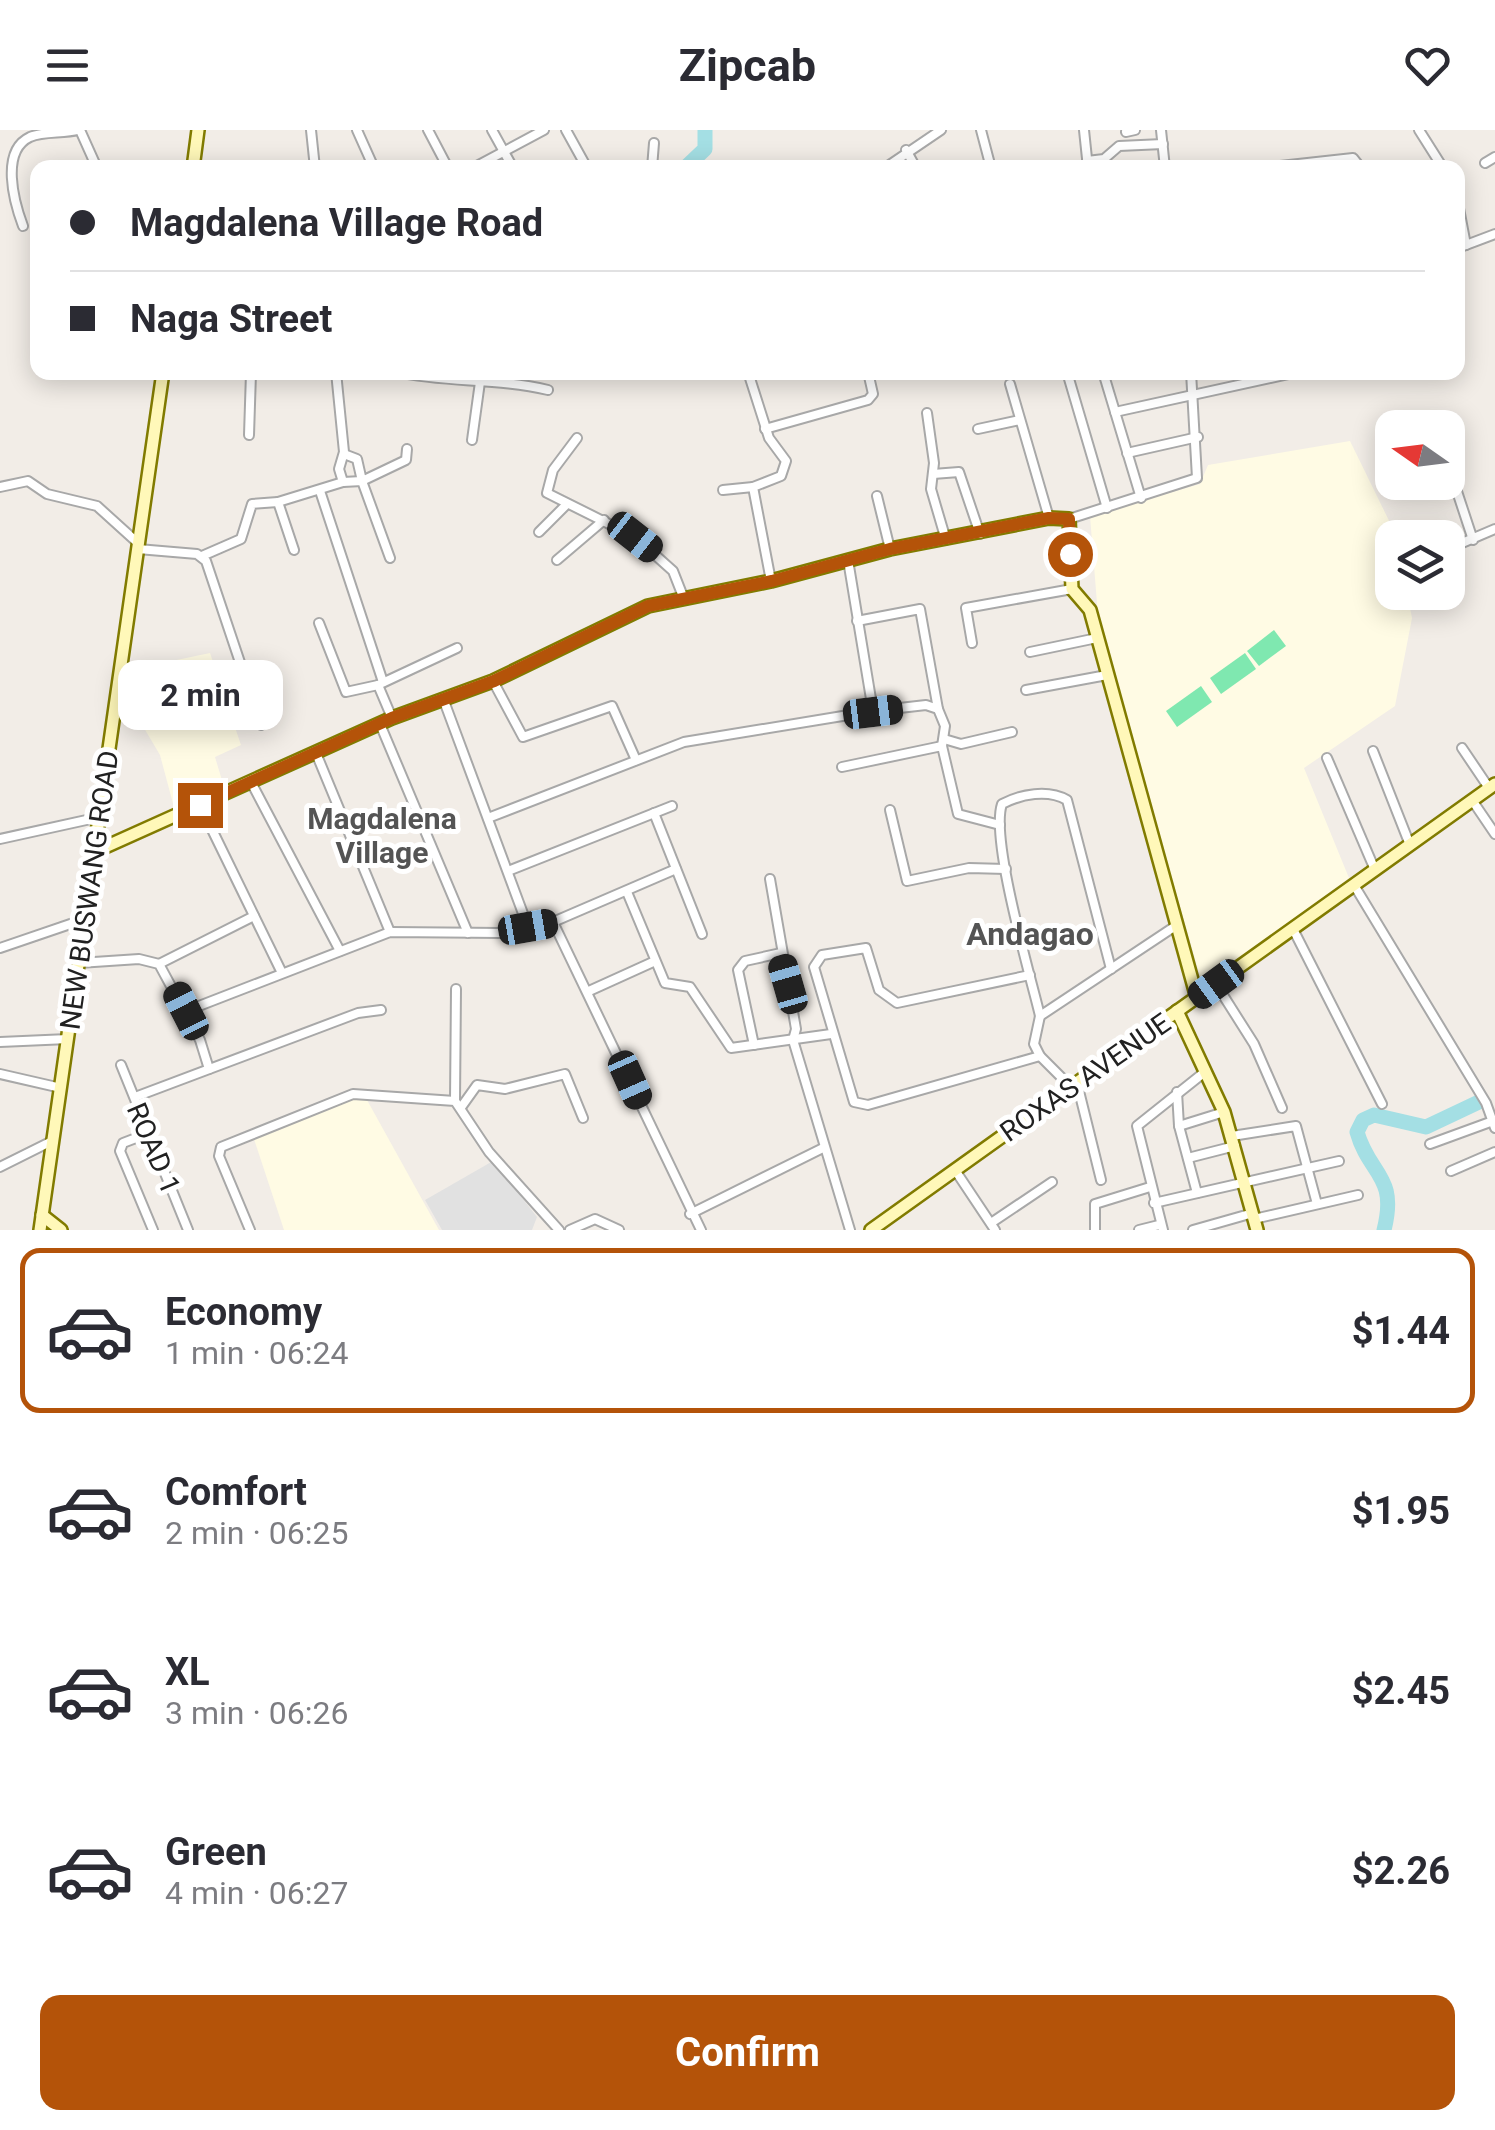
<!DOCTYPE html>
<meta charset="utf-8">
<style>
body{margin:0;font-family:Roboto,sans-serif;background:#f2f2f3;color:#2b2b33;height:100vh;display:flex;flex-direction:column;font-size:38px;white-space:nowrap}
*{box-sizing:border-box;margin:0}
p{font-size:32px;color:#7c7c81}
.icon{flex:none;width:55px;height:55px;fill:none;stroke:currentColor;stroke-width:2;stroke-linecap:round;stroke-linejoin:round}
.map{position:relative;height:1100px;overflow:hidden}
.panel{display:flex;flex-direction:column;background:#fff;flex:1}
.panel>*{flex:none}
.banner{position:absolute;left:30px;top:30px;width:1435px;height:220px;border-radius:20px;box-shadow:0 5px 25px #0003;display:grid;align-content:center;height:220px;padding:0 40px;background:#fff}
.needle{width:65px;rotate:284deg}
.tools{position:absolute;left:1375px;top:280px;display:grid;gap:20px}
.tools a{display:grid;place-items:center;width:90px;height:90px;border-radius:20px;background:#fff;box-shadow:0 5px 25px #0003;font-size:50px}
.end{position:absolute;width:45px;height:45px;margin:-22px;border:12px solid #b45309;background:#fff;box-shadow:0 0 0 5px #fff}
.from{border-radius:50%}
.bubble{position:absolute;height:70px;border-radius:20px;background:#fff;box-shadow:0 5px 25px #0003;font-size:32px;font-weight:700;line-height:70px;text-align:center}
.car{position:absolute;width:30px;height:60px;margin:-30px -15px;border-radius:12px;box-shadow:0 0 8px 2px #0007;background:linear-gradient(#222 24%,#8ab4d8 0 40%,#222 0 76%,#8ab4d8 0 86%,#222 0)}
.banner b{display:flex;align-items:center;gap:35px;height:95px;font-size:38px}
.banner b+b{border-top:2px solid #e1e1e2}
.banner i{width:25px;height:25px;background:#2b2b33}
ul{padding:18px 0 0;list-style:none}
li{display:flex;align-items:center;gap:30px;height:165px;margin:0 20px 15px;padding:0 20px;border:5px solid transparent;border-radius:20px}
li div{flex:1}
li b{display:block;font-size:38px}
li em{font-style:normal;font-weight:700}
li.active{border-color:#b45309}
li>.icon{width:90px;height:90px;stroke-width:1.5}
.button{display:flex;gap:20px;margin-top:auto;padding:20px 40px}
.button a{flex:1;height:115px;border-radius:20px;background:#b45309;color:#fff;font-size:40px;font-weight:700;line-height:115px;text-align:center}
header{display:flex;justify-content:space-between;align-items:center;height:130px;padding:0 40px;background:#fff;font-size:45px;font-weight:700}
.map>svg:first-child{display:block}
</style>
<header><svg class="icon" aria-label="menu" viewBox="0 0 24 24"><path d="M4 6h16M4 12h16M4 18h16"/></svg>Zipcab<svg class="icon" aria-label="heart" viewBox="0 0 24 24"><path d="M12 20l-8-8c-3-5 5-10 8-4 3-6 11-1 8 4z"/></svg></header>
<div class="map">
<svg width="1495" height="1100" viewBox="0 0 1495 1100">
<rect width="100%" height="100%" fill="#f2ede7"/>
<!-- education -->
<g fill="#fffbe4">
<polygon points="1350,311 1397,407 1392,408 1392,462 1407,463 1412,488 1395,576 1304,638 1349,748 1203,856 1099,498 1090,386 1200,354 1208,335"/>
<polygon points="210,523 241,615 215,627 224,657 175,681 160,625 141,593 120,592 129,540"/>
<polygon points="354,968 367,970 439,1100 284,1100 254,1009"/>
</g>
<!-- pitch -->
<g fill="#7fe8b0">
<polygon points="1274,500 1286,516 1259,536 1247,521"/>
<polygon points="1245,523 1256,539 1221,564 1210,548"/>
<polygon points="1201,556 1212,572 1177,597 1166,581"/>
</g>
<!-- parking -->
<polygon fill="#e1e1e1" points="493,1031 537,1087 532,1100 442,1100 425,1070"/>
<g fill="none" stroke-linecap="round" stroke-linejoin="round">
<!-- river -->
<g stroke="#a4dfe4" stroke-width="15">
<polyline points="685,38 705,19 705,0"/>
<path d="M1384 1100C1398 1045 1369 1045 1357 1002L1363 990 1374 985 1426 997 1481 971"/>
</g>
<defs>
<g id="street">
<polyline points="80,0 97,38"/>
<polyline points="311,0 315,38"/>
<polyline points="357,0 374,38"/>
<polyline points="428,0 448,38"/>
<polyline points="492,0 513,38"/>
<polyline points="566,0 587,38"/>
<polyline points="981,0 991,38"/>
<polyline points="1084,0 1088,38"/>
<polyline points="1161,0 1165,38"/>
<polyline points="1419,0 1443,38"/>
<polyline points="1126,2 1135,0"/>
<polyline points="906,20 916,38"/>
<polyline points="1087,31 1104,29 1119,16 1163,14"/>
<polyline points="1485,33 1495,27"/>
<polyline points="1271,37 1353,28 1361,38"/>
<polyline points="473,38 544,0"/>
<polyline points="652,38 654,13"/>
<polyline points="885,38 941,0"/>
<polyline points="1458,73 1466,115"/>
<path d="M23 96C14 72 0 21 30 7 44 1 63 4 78 0"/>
<polyline points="1458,118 1495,104"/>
<polyline points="169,242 258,242"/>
<polyline points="336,242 344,322 339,339 343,352"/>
<path d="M396 242C447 253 497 248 548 260"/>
<polyline points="748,242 769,308 786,331 781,346 753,357 771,451"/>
<polyline points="1067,242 1107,378"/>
<polyline points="1103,242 1141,368"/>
<polyline points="1361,242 1362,244"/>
<polyline points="1010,254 1049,388"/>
<polyline points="1115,282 1298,242"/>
<polyline points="927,283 934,333 931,359 946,410"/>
<polyline points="765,299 868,270 873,264 868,242"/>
<polyline points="978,299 1020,290"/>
<polyline points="249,305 251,243"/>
<polyline points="577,308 553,340 547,363 635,407 673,441 684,469"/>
<polyline points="472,310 480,252"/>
<polyline points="1127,323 1198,307"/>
<polyline points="344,324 357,329 362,351 406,330 407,319"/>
<polyline points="1448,334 1473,410"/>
<polyline points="933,344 959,342 980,404"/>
<polyline points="0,357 28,351 47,364 97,376 139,414"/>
<polyline points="723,360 753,357"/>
<polyline points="320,361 383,552"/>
<polyline points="877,366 890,419"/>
<polyline points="1069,389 1197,348 1191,242"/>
<polyline points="539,402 566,375"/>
<polyline points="138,419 197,424 206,431 261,595"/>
<polyline points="1448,419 1495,399"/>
<polyline points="294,420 278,372 343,352 362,351 390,428"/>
<polyline points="202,426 241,409 252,374 278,372"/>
<polyline points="557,430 604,390"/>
<polyline points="848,430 873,581"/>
<polyline points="857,491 920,479 938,579"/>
<polyline points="319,493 346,562 378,555 457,518"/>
<polyline points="972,513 966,478 1072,459"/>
<polyline points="1030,522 1097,508"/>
<polyline points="493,551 523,607 612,576 636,630"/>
<polyline points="378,555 392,588"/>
<polyline points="1026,560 1107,545"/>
<polyline points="444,571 528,797"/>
<polyline points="380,594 468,803"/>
<polyline points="944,609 961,614 1012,602"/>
<polyline points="1462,618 1489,658"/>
<polyline points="1373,621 1410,715"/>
<polyline points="316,623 390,802"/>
<polyline points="1327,628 1375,740"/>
<polyline points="842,637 942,616 958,684 1000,695"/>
<polyline points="251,652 340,821"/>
<polyline points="1472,670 1495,704"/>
<polyline points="200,675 282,843"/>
<polyline points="890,680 907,751 969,738 1006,739"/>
<polyline points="654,683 702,804"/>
<polyline points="488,688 684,612 873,581 926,575 938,579 945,596 942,616"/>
<polyline points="0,709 100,687"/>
<polyline points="508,741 672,676"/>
<polyline points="770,749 796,899 793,910 850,1100"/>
<polyline points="1354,755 1486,973 1495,998"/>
<polyline points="627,762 665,853 690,857 731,918 831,904"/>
<polyline points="553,792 701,1100"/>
<polyline points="1293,799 1382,974"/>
<polyline points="0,818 85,789"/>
<polyline points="79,833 139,829 159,834 200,910 209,939"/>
<polyline points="159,834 254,786"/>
<polyline points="1030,845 897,873 879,860 866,818 822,825 814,837 854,972 868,975 1040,926 1034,914 1040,886 1177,795"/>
<polyline points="1216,854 1254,914 1282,978"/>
<polyline points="589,861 653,832"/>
<polyline points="186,881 390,802 501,803 553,792 676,739"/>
<path d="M1040 886C1030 844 990 709 1002 674 1021 664 1048 659 1067 670L1111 839"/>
<polyline points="0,912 68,909"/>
<polyline points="754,915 738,840 745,831 781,823"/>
<polyline points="1040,926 1071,957"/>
<polyline points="121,935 188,1100"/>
<polyline points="0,944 61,958"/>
<polyline points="1077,953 1101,1050"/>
<polyline points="1177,962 1179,996 1197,1063"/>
<polyline points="135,967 358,883 381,880"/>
<polyline points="455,971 456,859"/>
<polyline points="462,976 477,955 505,959 565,944 583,988"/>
<polyline points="1179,996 1224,982"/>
<polyline points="149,1003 123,1013 120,1021 153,1100"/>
<polyline points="1232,1006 1296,996 1317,1074"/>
<polyline points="1430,1014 1493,991"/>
<polyline points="1188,1028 1235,1016"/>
<polyline points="0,1037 52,1011"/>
<polyline points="955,1040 995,1100"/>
<polyline points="1451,1041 1495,1022"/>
<polyline points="1154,1073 1339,1031"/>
<polyline points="690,1084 823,1018"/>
<polyline points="1254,1089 1358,1065"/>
<polyline points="991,1093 1052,1052"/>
<polyline points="250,1100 219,1026 221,1017 353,964 455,971 489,1022 559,1100"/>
<polyline points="570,1100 595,1089 619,1100"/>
<polyline points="1095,1100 1095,1074 1150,1057"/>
<polyline points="1139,1100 1159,1095"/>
<polyline points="1163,1100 1137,996 1206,941"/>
<polyline points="1193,1100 1253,1083"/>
</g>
<g id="secondary">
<polyline points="193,38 198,0"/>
<polyline points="94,722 392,588 493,551 648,476 771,451 890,419 1049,388 1069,389 1072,459 1090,480 1197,868"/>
<polyline points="1177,881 1224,982 1257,1100"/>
<polyline points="42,1085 61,1100"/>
<polyline points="40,1100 163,242"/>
<polyline points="871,1100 1495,654"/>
</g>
</defs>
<!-- street casing -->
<use href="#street" stroke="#a8a8a8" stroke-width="12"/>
<!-- secondary casing -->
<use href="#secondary" stroke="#817b00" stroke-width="16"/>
<!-- street -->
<use href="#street" stroke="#fff" stroke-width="8"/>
<!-- secondary -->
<use href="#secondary" stroke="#fff8b9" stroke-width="11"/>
</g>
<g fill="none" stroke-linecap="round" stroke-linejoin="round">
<!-- route -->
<polyline stroke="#b45309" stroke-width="12" points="200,675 392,588 494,551 648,476 772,451 890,419 1049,388 1069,389 1070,424"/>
</g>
<g text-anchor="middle" stroke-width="10" stroke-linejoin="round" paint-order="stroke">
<!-- street labels -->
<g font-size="28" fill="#212121" stroke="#fff">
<text transform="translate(89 760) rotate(-82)" y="10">NEW BUSWANG ROAD</text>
<text transform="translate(1085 947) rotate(-35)" y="10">ROXAS AVENUE</text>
<text transform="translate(154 1018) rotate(67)" y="10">ROAD 1</text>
</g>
<!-- neighbourhood labels -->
<g font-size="30" font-weight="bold" fill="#545454" stroke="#fff">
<text x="382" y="699">Magdalena<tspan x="382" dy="34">Village</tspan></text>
</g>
<!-- quarter labels -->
<g font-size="32" font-weight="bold" fill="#545454" stroke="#fff">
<text x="1030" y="815">Andagao</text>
</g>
</g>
</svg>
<div class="tools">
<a><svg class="needle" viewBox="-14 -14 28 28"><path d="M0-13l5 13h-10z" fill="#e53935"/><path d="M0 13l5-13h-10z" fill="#7c7c81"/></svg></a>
<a><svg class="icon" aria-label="layers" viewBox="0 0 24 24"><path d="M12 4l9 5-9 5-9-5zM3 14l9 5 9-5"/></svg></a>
</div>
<i class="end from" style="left:1070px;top:424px"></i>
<i class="end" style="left:200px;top:675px"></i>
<div class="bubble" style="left:118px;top:530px;width:165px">2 min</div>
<i class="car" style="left:635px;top:407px;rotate:128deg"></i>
<i class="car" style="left:873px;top:582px;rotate:83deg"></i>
<i class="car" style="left:528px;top:797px;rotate:80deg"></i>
<i class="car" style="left:788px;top:854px;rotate:344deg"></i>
<i class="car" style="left:1216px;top:854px;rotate:234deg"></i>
<i class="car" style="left:186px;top:881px;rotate:333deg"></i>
<i class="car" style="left:630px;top:950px;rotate:156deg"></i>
<div class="banner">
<b><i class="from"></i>Magdalena Village Road</b>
<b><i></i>Naga Street</b>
</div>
</div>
<section class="panel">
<ul>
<li class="active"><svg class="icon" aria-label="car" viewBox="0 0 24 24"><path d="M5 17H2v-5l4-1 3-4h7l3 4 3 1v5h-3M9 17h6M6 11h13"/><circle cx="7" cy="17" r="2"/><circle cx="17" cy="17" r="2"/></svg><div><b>Economy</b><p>1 min · 06:24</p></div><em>$1.44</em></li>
<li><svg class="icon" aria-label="car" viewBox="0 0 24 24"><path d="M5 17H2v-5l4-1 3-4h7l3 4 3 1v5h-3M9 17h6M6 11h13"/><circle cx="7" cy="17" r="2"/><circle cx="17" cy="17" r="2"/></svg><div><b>Comfort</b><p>2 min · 06:25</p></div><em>$1.95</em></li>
<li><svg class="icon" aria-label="car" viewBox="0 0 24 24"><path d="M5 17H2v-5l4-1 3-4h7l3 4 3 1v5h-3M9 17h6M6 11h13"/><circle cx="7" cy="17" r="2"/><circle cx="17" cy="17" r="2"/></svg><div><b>XL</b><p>3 min · 06:26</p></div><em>$2.45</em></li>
<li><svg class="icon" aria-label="car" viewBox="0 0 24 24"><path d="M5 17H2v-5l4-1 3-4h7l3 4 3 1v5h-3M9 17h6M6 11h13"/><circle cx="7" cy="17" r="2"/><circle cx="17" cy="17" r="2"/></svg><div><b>Green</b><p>4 min · 06:27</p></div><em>$2.26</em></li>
</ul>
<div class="button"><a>Confirm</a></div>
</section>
